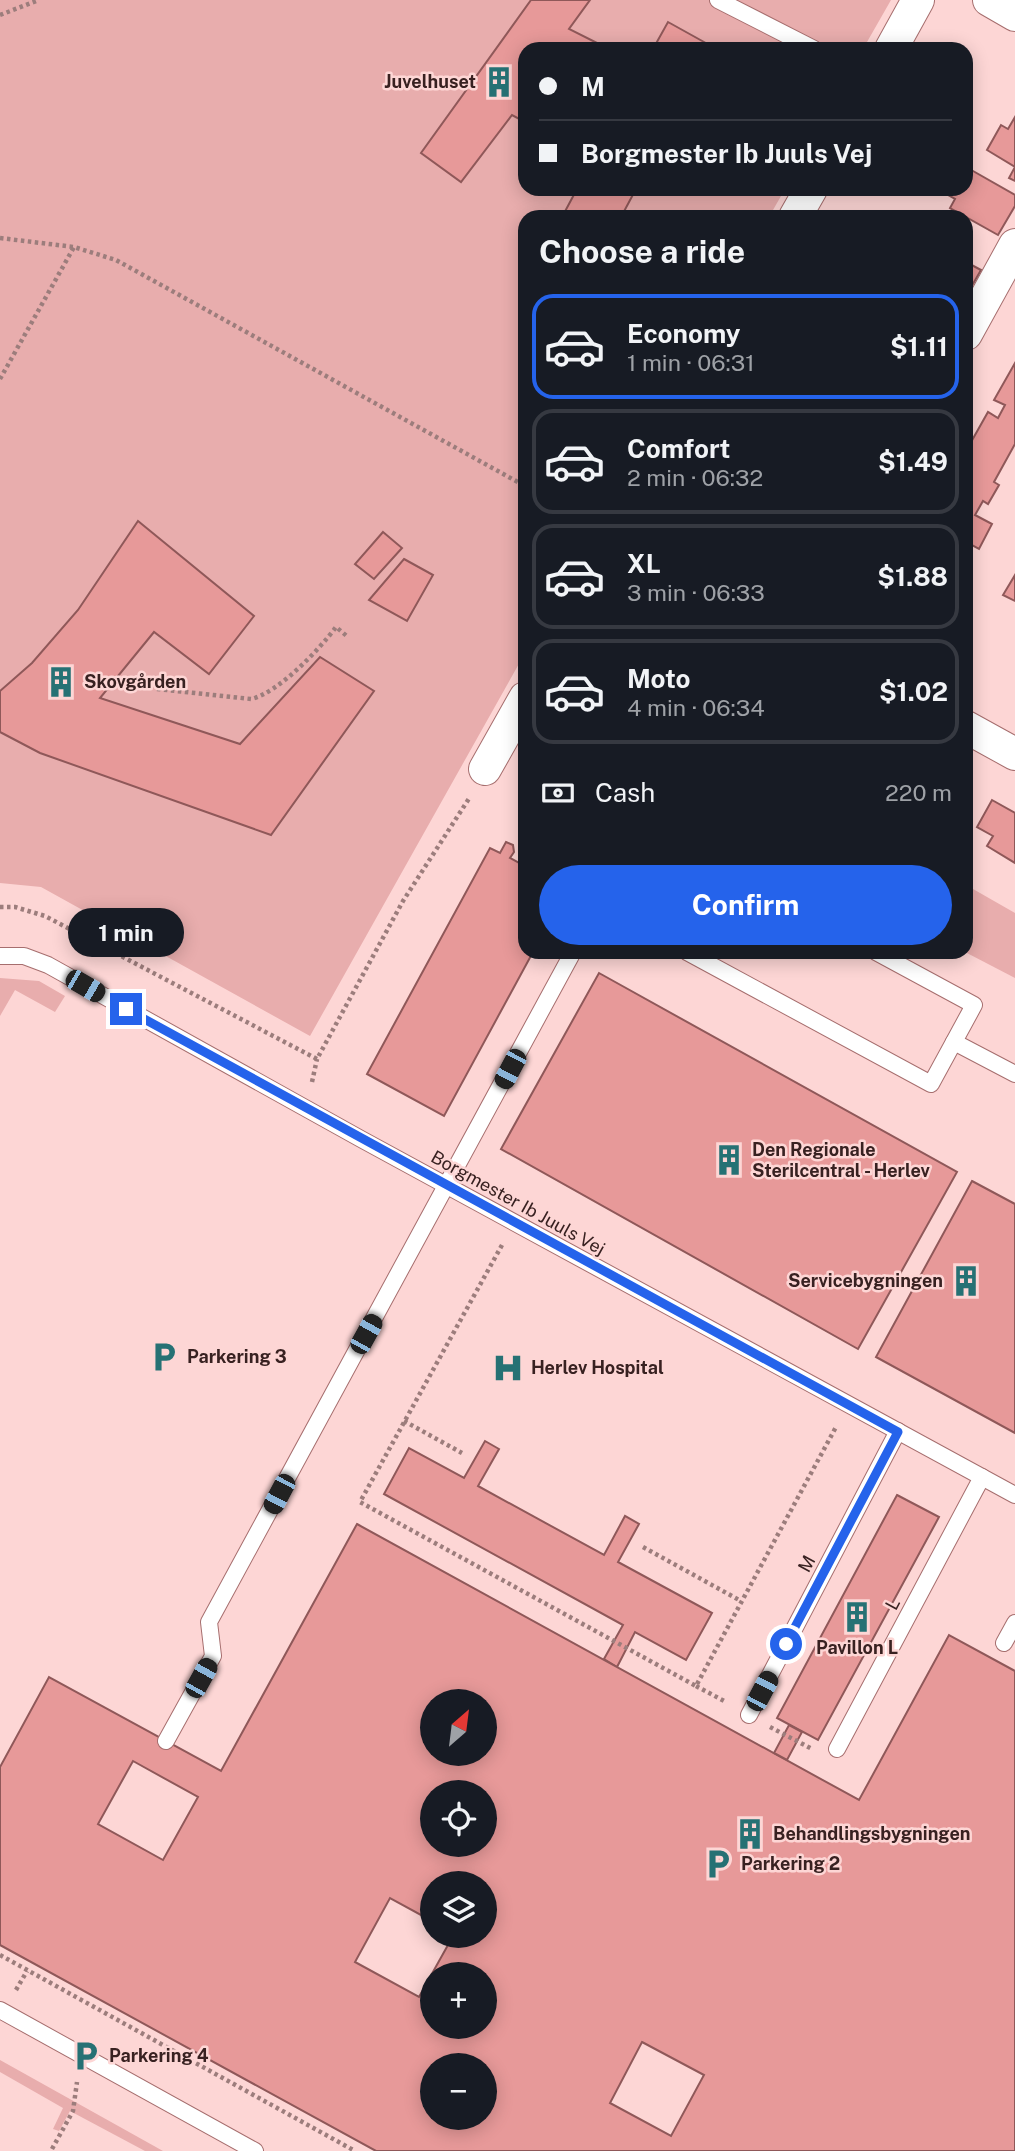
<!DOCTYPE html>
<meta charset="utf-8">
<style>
body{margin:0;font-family:"Public Sans",sans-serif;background:#20242c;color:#f1f3f6;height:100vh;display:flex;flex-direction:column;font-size:26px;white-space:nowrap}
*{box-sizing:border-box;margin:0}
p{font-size:23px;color:#9ea1a6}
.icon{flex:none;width:38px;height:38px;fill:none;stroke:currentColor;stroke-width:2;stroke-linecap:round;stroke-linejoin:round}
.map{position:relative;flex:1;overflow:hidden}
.sheet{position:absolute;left:518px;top:210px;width:455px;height:749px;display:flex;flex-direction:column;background:#171b24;border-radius:21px;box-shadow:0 4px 18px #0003}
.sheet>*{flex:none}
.hud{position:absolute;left:518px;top:42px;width:455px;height:154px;border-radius:21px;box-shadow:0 4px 18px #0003;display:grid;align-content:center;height:154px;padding:0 21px;background:#171b24}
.needle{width:46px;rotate:28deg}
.tools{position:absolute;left:420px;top:1689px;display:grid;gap:14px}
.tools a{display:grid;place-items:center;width:77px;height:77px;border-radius:50%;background:#171b24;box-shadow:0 4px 18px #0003;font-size:35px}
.end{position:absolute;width:32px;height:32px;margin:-16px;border:9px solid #2563eb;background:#fff;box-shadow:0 0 0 4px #fff}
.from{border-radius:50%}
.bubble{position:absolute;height:49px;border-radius:24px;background:#171b24;box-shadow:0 4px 18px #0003;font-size:23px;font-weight:700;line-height:49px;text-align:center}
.car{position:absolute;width:21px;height:42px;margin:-21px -10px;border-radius:9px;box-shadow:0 0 5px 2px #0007;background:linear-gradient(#222 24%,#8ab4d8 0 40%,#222 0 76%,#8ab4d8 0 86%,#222 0)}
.hud b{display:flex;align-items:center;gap:24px;height:66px;font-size:26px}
.hud b+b{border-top:2px solid #363941}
.hud i{width:18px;height:18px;background:#f1f3f6}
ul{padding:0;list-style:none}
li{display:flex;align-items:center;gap:21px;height:105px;margin:0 14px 10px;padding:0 7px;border:4px solid #363941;border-radius:21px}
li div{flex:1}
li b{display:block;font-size:26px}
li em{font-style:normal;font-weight:700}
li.selected{border-color:#2563eb}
li>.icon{width:63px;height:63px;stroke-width:1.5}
h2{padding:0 21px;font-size:32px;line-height:84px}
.pay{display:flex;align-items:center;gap:18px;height:77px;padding:0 21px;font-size:26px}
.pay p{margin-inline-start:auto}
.action{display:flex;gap:14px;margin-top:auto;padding:14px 21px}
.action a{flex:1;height:80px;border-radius:42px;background:#2563eb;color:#fff;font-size:28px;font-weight:700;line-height:80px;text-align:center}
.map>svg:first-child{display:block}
</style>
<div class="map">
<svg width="1015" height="2151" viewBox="0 0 1015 2151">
<rect width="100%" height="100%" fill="#fdd6d5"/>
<!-- green -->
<g fill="#e8adad">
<polygon points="0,0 891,0 863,49 525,49 525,189 785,189 769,217 525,217 525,653 310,1036 41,887 0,883"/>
<polygon points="966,885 1015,913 1015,978 965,952"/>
<polygon points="0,978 39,981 65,996 55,1012 15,990 0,1016"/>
<polygon points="0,2060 163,2151 145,2151 70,2111 59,2131 53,2129 63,2108 0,2072"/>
</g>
<!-- building -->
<g fill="#e79999" stroke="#8f5859" stroke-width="2" fill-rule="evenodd">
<polygon points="531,0 590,0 569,29 609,49 525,49 525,122 512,115 461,182 421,153"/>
<polygon points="668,22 713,47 713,49 653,49"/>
<polygon points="1015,117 1015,181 1009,178 1015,167 987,150 1001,125 1008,129"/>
<polygon points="966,167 1015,195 1015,206 998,235 950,208 955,199 941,191 966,189"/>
<polygon points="577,189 636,189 621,217 562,217"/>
<polygon points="966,262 981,270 966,296"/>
<polygon points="1015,363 1015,444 994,482 999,485 988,504 983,501 975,515 992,524 979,549 966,542 966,451 988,412 998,418 1005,405 994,400"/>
<polygon points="138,521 254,616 209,674 154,632 100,698 240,744 320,657 374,691 271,835 40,753 0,732 0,691 32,663 78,610"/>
<polygon points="383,532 402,548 374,579 355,564"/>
<polygon points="404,559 433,575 407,621 369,600"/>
<polygon points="1015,575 1015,601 1003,595"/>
<polygon points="992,800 1015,813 1015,863 987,846 993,836 977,827"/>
<polygon points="506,842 513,845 514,852 510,858 525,866 525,952 533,952 444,1116 367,1074 490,848 500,853"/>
<polygon points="599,973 957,1172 858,1349 501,1149"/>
<polygon points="972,1181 1015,1204 1015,1433 876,1357"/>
<polygon points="485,1441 499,1449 478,1486 604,1555 625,1516 639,1524 618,1562 712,1613 686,1660 635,1632 617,1667 604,1659 623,1625 384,1494 409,1448 464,1478"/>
<polygon points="897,1495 939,1517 818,1740 777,1718"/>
<path d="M357 1524 859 1800 949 1635 1015 1671V2151H376L0 1945V1767L49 1677 221 1771ZM432 1701H485V1754H432ZM133 1761 198 1797 163 1860 98 1824ZM432 1792H485V1844H432ZM432 1883H485V1936H453L419 1997 355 1962 390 1898 432 1921ZM432 1974H485V2026H432ZM642 2042 704 2075 671 2136 610 2103ZM432 2065H485V2118H432Z"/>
<polygon points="789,1725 802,1732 787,1760 774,1753"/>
</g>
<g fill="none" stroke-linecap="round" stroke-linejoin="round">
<defs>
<g id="lane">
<polyline points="718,0 814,49"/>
<polyline points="687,952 931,1084 974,1005 876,952"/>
<polyline points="0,956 24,956 48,965 361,1139 1015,1495"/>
<polyline points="954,1042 1015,1074"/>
<polyline points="1004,1643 1015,1623"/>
<polyline points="749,1715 898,1431"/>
<polyline points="166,1741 213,1656 209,1622 573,952"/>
<polyline points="837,1749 982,1477"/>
<polyline points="0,2010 255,2151"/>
</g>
<g id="street">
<polyline points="989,0 1015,15"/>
<polyline points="891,49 918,0"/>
<polyline points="795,217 811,189"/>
<polyline points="966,334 1015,245"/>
<polyline points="966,727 1015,754"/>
<polyline points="485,769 525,698"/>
</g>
</defs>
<!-- lane casing -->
<use href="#lane" stroke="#a66e6e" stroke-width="18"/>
<!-- street casing -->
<use href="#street" stroke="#a66e6e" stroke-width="34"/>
<!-- path -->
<g stroke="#9c7d7c" stroke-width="4.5" stroke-dasharray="3.5 3.5" stroke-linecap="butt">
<polyline points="0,15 39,0"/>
<polyline points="0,238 74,247 116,260 525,486"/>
<polyline points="0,379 74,247"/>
<path d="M157 689 251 699C278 693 319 650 336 627L348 637"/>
<polyline points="0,907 15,907 45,916 317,1059 403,901 470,797"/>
<polyline points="312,1082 317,1059"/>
<polyline points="502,1245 360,1502 696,1686 836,1427"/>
<polyline points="404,1421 462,1453"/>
<polyline points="643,1547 741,1601"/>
<polyline points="696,1686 726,1702"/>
<polyline points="770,1727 812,1749"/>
<polyline points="0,1955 355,2151"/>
<polyline points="16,1990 27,1971"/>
<polyline points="52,2149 73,2111 77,2082"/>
</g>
<!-- lane -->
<use href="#lane" stroke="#fff" stroke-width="16"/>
<!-- street -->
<use href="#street" stroke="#fff" stroke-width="32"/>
</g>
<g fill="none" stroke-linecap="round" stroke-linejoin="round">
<!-- route -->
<polyline stroke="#2563eb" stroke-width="9" points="126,1009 898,1432 786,1644"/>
</g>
<!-- icons -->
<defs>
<symbol id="building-bare" viewBox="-9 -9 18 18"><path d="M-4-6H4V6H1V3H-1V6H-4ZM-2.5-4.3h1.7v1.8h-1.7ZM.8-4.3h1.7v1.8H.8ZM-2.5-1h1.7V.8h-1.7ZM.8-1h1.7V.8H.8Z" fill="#267174" stroke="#fdd6d5" stroke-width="2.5" paint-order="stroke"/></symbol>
<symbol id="parking-bare" viewBox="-9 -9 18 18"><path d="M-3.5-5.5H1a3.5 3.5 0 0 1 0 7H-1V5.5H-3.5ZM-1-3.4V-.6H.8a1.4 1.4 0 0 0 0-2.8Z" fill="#267174" stroke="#fdd6d5" stroke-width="2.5" paint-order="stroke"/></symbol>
<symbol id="hospital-bare" viewBox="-9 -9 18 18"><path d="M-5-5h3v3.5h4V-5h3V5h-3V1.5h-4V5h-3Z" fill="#267174" stroke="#fdd6d5" stroke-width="2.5" paint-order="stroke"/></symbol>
</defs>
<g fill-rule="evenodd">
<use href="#building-bare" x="477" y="60" width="44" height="44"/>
<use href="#building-bare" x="39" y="660" width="44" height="44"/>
<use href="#building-bare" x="707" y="1138" width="44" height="44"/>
<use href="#building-bare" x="944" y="1259" width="44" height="44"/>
<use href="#parking-bare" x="142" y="1335" width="44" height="44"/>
<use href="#hospital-bare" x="486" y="1346" width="44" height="44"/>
<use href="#building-bare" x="835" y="1595" width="44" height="44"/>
<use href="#building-bare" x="728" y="1812" width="44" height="44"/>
<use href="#parking-bare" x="696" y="1842" width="44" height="44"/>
<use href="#parking-bare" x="64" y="2034" width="44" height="44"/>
</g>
<g text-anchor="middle" stroke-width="5" stroke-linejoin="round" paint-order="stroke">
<!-- poi labels -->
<g font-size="18" font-weight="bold" fill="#382121" stroke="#fdd6d5" text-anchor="start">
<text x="476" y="88" text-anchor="end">Juvelhuset</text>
<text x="84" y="688">Skovgården</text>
<text x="752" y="1156">Den Regionale<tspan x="752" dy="21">Sterilcentral - Herlev</tspan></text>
<text x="943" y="1287" text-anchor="end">Servicebygningen</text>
<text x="187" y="1363">Parkering 3</text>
<text x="531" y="1374">Herlev Hospital</text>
<text x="857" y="1654" text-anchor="middle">Pavillon L</text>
<text x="773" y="1840">Behandlingsbygningen</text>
<text x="741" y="1870">Parkering 2</text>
<text x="109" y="2062">Parkering 4</text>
</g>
<!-- street labels -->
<g font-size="18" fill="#382121" stroke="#fdd6d5">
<text transform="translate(518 1203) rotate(29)" y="6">Borgmester Ib Juuls Vej</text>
<text transform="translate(807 1564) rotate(-62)" y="6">M</text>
<text transform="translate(893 1604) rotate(-62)" y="6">L</text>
</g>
</g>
</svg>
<div class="tools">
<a><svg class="needle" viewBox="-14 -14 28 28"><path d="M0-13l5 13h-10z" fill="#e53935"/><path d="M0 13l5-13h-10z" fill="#9ea1a6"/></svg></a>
<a><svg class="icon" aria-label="locate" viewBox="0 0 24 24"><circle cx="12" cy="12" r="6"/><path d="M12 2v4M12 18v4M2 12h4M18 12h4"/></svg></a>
<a><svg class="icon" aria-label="layers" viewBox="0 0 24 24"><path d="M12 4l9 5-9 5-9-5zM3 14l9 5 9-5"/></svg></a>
<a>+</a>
<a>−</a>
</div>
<i class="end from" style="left:786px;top:1644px"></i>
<i class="end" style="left:126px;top:1009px"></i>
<div class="bubble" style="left:68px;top:908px;width:116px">1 min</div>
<i class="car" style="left:85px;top:986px;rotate:120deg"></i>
<i class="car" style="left:510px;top:1069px;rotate:208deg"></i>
<i class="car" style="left:366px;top:1334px;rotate:29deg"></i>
<i class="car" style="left:279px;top:1494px;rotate:208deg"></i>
<i class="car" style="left:201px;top:1678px;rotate:29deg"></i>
<i class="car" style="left:762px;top:1691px;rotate:28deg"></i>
<div class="hud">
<b><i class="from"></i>M</b>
<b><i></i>Borgmester Ib Juuls Vej</b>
</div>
<section class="sheet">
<h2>Choose a ride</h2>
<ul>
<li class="selected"><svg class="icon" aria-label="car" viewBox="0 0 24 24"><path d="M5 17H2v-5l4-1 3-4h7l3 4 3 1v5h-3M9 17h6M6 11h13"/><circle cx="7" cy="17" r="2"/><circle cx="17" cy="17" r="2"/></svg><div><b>Economy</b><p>1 min · 06:31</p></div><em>$1.11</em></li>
<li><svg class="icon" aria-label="car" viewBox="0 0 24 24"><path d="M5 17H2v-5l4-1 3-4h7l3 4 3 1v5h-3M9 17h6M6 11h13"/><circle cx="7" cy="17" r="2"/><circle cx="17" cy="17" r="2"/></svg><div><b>Comfort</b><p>2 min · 06:32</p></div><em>$1.49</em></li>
<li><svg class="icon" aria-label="car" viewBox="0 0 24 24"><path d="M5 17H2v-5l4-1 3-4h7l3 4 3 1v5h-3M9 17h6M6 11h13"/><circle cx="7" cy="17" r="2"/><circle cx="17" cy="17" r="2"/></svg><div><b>XL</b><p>3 min · 06:33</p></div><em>$1.88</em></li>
<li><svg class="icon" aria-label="car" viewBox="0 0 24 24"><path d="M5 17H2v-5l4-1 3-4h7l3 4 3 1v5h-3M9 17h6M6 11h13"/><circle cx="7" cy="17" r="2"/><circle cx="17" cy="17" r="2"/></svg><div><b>Moto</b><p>4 min · 06:34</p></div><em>$1.02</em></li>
</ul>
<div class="pay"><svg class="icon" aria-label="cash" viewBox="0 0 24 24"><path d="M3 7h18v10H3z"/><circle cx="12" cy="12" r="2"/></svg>Cash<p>220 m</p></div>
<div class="action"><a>Confirm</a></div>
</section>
</div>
